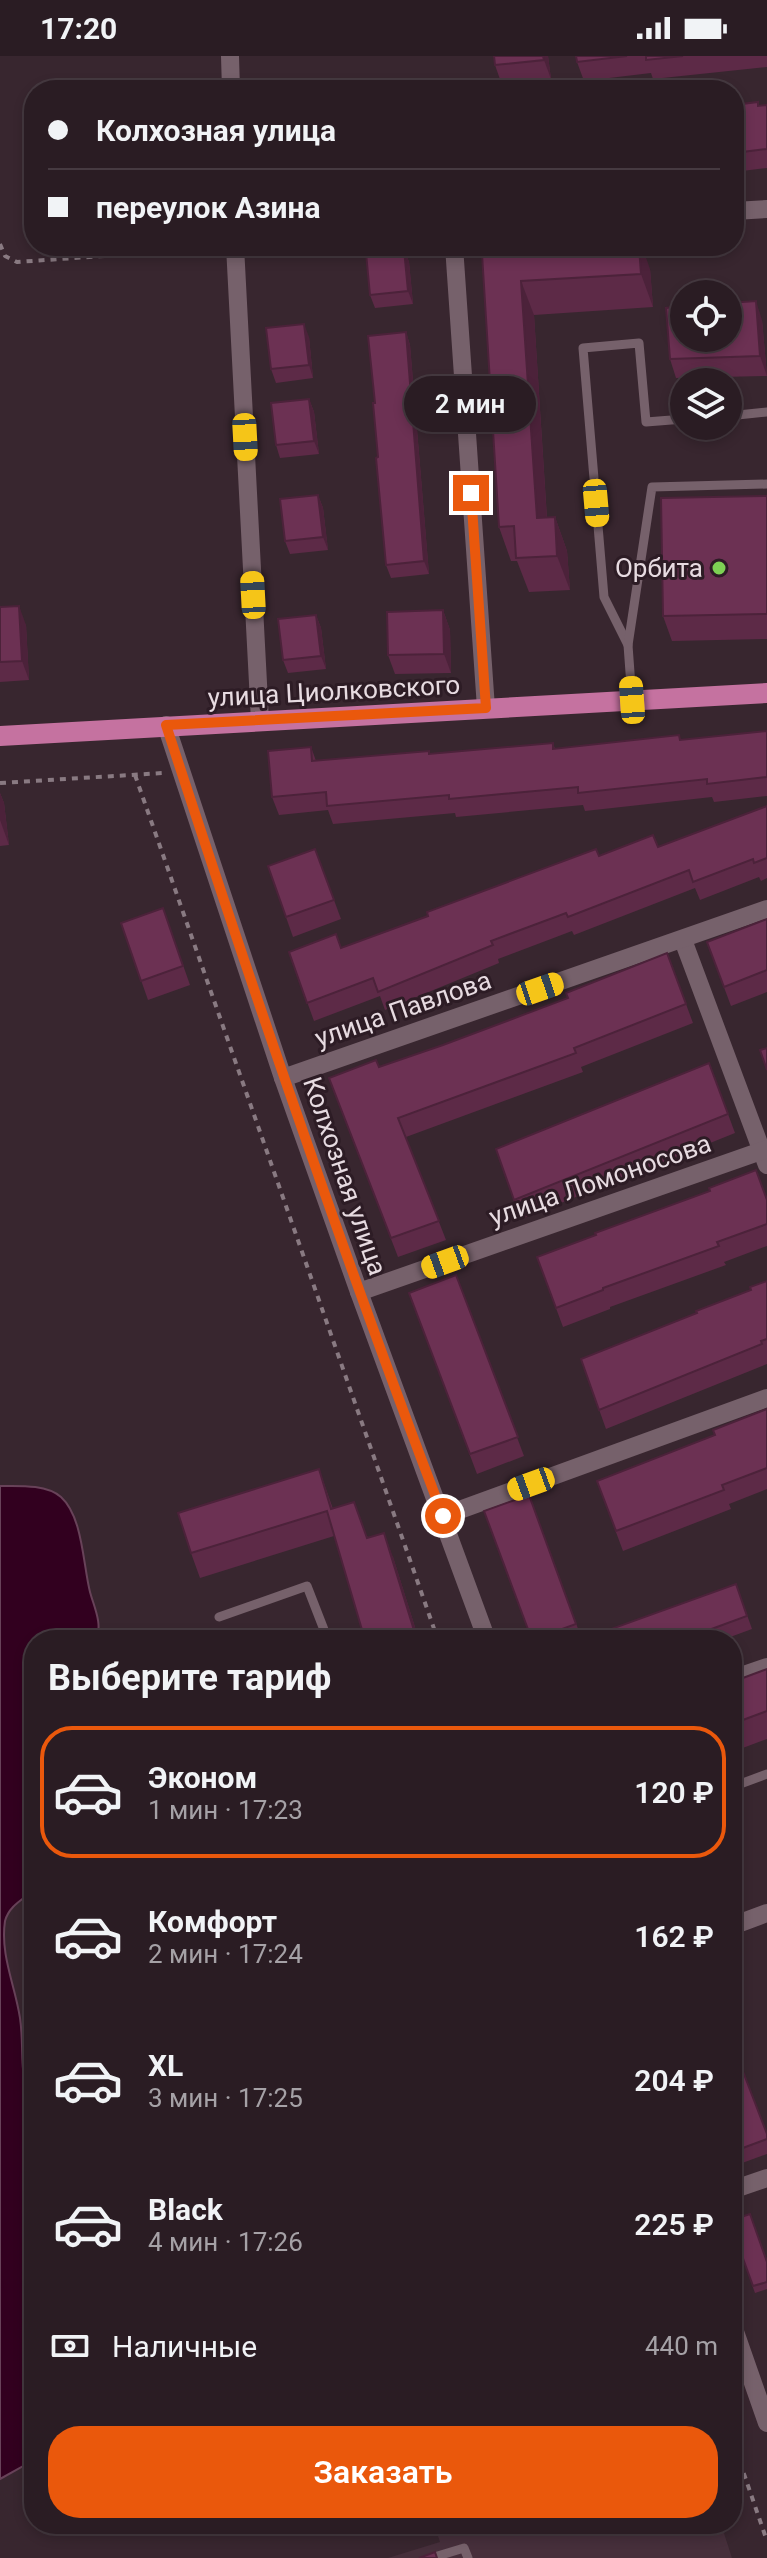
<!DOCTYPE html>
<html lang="ru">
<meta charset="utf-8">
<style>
body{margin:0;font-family:Roboto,sans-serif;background:#362930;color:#f1f3f6;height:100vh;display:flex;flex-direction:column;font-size:30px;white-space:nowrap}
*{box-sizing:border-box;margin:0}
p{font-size:26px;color:#a5a1a6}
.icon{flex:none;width:44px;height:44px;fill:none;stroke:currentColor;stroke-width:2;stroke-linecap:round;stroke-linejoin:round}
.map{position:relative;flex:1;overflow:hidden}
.details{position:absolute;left:24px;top:1574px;width:718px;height:904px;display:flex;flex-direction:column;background:#2a1c23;border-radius:32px;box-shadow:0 4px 12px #0003,0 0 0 2px #463a41}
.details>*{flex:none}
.hud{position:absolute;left:24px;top:24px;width:720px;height:176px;border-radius:32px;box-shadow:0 4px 12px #0003,0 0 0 2px #463a41;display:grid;align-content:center;height:176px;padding:0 24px;background:#2a1c23}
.fabs{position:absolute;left:670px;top:224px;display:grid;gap:16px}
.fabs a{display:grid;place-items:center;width:72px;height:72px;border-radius:50%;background:#2a1c23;box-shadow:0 4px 12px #0003,0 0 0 2px #463a41;font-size:40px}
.end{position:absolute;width:36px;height:36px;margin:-18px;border:10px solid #ea580c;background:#fff;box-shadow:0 0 0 4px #fff}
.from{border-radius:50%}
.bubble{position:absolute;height:56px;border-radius:28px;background:#2a1c23;box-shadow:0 4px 12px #0003,0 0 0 2px #463a41;font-size:26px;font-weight:600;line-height:56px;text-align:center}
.car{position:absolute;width:24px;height:48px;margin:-24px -12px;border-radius:10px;box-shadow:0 0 6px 2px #0007;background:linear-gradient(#f5c518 24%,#345 0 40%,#f5c518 0 76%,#345 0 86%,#f5c518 0)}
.hud b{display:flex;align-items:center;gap:28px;height:76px;font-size:30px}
.hud b+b{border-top:2px solid #463a41}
.hud i{width:20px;height:20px;background:#f1f3f6}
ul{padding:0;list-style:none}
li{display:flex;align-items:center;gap:24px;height:132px;margin:0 16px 12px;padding:0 8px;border:4px solid transparent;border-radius:32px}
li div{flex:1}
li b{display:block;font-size:30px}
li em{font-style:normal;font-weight:600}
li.on{border-color:#ea580c}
li>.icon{width:72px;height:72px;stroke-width:1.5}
h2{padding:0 24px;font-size:36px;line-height:96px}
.pay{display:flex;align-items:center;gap:20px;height:88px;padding:0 24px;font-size:30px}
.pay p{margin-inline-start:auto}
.action{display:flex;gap:16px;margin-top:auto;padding:16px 24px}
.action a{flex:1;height:92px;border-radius:32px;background:#ea580c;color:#fff;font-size:32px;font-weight:600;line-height:92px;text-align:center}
.status{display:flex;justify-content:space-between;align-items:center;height:56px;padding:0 40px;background:#2a1c23;direction:ltr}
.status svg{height:22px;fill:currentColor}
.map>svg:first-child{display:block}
</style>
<div class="status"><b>17:20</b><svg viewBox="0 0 49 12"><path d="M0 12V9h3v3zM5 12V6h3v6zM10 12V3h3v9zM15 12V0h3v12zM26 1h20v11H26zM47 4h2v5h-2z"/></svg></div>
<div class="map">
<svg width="767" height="2502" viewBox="0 0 767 2502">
<rect width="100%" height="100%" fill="#38262f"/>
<!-- built -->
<polygon fill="#462f3b" points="434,2468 721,2468 732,2502 388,2502 440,2486"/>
<!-- water -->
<path fill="#32001f" stroke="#684259" stroke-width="2" d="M0 1430C18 1430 46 1428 61 1441 83 1461 83 1509 90 1536 94 1551 103 1568 96 1584H34V1834C22 1844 9 1850 5 1865 0 1899 15 1929 20 1962 25 1996 17 2018 34 2052V2404L0 2423Z"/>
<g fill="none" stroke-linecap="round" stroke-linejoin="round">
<!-- path -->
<g stroke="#897a82" stroke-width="4" stroke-dasharray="6 6" stroke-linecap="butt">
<polyline points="0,188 5,200 17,206 217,192"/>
<polyline points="135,719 438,1584"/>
<polyline points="0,727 163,717"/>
<polyline points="732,2383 767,2485"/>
</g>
<!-- service -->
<g stroke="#76616b" stroke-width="9">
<polyline points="728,360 767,356"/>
<polyline points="628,589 604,541 583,292 639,287 646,366 684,363"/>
<polyline points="632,644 628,589 652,431 767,428"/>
<polyline points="219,1561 307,1530 328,1584"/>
<polyline points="732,1731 767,1718"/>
<polyline points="431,2502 464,2492 468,2502"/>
</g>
<!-- minor -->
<g stroke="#76616b" stroke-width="18">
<polyline points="230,0 231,34"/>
<polyline points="734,155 767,153"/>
<polyline points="235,190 260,665"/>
<polyline points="454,190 486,652"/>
<polyline points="166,669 283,1022 359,1236 487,1584"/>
<polyline points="683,884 767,1109"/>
<polyline points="283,1022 767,853"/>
<polyline points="359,1236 767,1093"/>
<polyline points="443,1460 767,1342"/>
<polyline points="732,1623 767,1611"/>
<polyline points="732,1870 767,1857"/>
<polyline points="732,2134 767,2122"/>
<polyline points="732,2267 767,2367"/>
</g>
<!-- primary -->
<polyline stroke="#c572a0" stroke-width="20" points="0,680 767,637"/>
</g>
<!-- wall -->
<g fill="#5d2a47">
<polygon points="548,0 551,23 502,29 495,9"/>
<polygon points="576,0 767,0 767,11 653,23 651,17 584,25 577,6"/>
<polygon points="758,46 759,50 767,49 767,112 734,116 734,49"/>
<polygon points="404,193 409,206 413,248 375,252 370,239"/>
<polygon points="482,198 650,213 653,251 534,259 547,462 555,461 567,495 570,534 529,536 517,505 511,505 499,471"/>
<polygon points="762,264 767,320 676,322 670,303"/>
<polygon points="406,276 410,289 429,518 391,522 386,509 375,347"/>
<polygon points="309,281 313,322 276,327 271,313"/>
<polygon points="309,343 314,356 319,398 280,402 276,389"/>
<polygon points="318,439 323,452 328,494 290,498 285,485"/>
<polygon points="767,440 767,583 672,585 663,560"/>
<polygon points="0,551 26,569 29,624 0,626"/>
<polygon points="443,554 450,574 451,617 395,618 388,599"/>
<polygon points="316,559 321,572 326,613 288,617 283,604"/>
<polygon points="767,675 767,740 714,746 712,741 585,755 583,749 456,761 455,757 333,768 328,754 279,759 272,741 311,691 316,705 429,695 430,698 553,687 555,693 681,684"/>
<polygon points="0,737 4,747 9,789 0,790"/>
<polygon points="767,750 767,822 761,825 759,821 700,844 695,832 574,879 572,875 498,903 499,907 385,954 380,940 314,965 289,896 341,892 599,800 658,791"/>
<polygon points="315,793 341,863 293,881 268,810"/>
<polygon points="163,852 190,929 148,944 121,867"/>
<polygon points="767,863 767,936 731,950 707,886"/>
<polygon points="667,897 693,967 581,1011 583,1016 406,1081 446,1184 398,1201 329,1022 379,1011 443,989 568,942"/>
<polygon points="709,1007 735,1077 521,1163 496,1093"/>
<polygon points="767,1144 767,1190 724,1206 726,1209 610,1251 610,1253 563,1271 537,1201"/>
<polygon points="456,1219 524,1400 477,1418 409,1237"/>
<polygon points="767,1225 767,1308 606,1373 581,1303 697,1257 751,1234"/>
<polygon points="767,1353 767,1433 729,1448 731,1453 623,1495 597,1425 715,1379"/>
<polygon points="319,1413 333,1453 393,1501 419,1584 365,1584 334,1480 200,1522 191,1497"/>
<polygon points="529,1439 581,1581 573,1584 531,1584"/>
<polygon points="736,1528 752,1573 722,1584 602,1584"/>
<polygon points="767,1613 767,1683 732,1696 732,1626"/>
<polygon points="732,1987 767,2078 767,2098 734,2110 732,2106"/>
<polygon points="732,2172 767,2206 767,2233 755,2237"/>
</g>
<!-- shaded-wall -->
<g fill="#4c223a">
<polygon points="543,0 548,0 551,23 544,4"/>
<polygon points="639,190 642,190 650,213 653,251 641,218"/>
<polygon points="404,193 409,206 413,248 408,235"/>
<polygon points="521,225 534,259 549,496 537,462"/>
<polygon points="756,245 762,264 767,320 760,300"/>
<polygon points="304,268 309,281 313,322 309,309"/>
<polygon points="406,276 410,289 429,518 424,505"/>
<polygon points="309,343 314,356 319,398 314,385"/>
<polygon points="318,439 323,452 328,494 323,481"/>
<polygon points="555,461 567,495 570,534 557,500"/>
<polygon points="19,550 26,569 29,624 22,605"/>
<polygon points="443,554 450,574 451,617 444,598"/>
<polygon points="316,559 321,572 326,613 321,600"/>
<polygon points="0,737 4,747 9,789 0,764"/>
<polygon points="384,1477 393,1501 419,1584 417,1584"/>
</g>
<!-- building -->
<g fill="#6c3153" stroke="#4c223a" stroke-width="2">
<polygon points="494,0 543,0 544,4 495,9"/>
<polygon points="576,0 627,0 577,6"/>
<polygon points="646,0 683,0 646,4"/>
<polygon points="758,46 758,50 767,49 767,93 734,97 734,49"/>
<polygon points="516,190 639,190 641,218 521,225 537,462 555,461 557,500 516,502 514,470 499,471 482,198 516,196"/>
<polygon points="404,193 408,235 370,239 366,197"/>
<polygon points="756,245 760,300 670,303 666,252 684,250 684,282 728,282 728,247"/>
<polygon points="304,268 309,309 271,313 266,272"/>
<polygon points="406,276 424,505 386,509 376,402 378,401 373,347 375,347 368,280"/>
<polygon points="309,343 314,385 276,389 271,347"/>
<polygon points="318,439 323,481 285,485 280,443"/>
<polygon points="767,440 767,558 663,560 661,442"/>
<polygon points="19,550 22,605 0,606 0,551"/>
<polygon points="443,554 444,598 388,599 387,556"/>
<polygon points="316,559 321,600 283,604 278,563"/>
<polygon points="767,675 767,721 707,728 707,723 578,737 578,731 449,743 449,739 327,750 326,736 272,741 268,695 311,691 312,705 429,695 429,698 553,687 553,693 679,679 680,684"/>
<polygon points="767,750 767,802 754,807 753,803 693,826 689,814 568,861 566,857 491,885 493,889 378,936 373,922 307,947 289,896 336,878 341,892 428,860 427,856 596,793 599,800 653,779 658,791"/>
<polygon points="315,793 334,844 286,861 268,810"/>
<polygon points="163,852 183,910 141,925 121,867"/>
<polygon points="767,863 767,914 724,931 707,886"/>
<polygon points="667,897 686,948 574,992 576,997 398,1062 439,1165 391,1182 329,1022 376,1004 379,1011 443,989 568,942 566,937"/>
<polygon points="767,992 767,1014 760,994"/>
<polygon points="709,1007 728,1058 514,1144 496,1093"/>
<polygon points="756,1114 767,1144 767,1168 717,1186 719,1190 603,1232 603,1234 556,1252 537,1201 596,1179 595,1177 710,1135 709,1132"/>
<polygon points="456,1219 518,1381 470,1398 409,1237"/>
<polygon points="767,1225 767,1283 761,1285 762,1288 599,1354 581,1303 697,1257 696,1255 751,1234 750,1231"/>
<polygon points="767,1353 767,1412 722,1429 724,1434 616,1475 597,1425 715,1379 713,1374"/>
<polygon points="319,1413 331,1453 354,1446 367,1482 384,1477 417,1584 365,1584 327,1455 191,1497 178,1457"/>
<polygon points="529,1439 576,1568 532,1584 484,1455"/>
<polygon points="736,1528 747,1560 698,1578 699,1583 602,1584 600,1577"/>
<polygon points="767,1613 767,1655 732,1668 732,1626"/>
<polygon points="732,1987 767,2078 767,2083 732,2096"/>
<polygon points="750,2158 767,2206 767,2226 753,2230 732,2172 732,2164"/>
<polygon points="435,2496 437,2502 419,2502"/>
</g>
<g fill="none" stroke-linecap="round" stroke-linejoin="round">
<!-- route -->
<path stroke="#ea580c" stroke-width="10" d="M443 1460C343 1199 253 935 166 669L486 652 471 437"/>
</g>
<!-- markers -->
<circle fill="#7dd154" stroke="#2d1c25" stroke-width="3" cx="719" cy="512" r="8"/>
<g text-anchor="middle" stroke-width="6" stroke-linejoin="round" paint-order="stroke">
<!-- poi labels -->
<g font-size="26" fill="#e7dbe1" stroke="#2d1c25" text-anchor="end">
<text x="703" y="521">Орбита</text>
</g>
<!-- street labels -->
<g font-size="26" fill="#e7dbe1" stroke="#2d1c25">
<text transform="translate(334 635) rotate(-3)" y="9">улица Циолковского</text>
<text transform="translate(403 953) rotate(-19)" y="9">улица Павлова</text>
<text transform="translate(345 1120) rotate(71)" y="9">Колхозная улица</text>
<text transform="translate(600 1124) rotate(-19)" y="9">улица Ломоносова</text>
</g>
</g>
</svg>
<div class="fabs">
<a><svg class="icon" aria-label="locate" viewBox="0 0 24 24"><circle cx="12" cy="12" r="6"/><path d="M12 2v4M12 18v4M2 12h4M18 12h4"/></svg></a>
<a><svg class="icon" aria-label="layers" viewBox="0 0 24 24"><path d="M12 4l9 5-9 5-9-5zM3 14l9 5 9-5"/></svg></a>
</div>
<i class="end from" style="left:443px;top:1460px"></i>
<i class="end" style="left:471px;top:437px"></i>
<div class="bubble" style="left:404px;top:320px;width:132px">2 мин</div>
<i class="car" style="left:245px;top:381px;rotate:177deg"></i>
<i class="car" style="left:596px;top:447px;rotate:175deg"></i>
<i class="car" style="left:253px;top:539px;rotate:357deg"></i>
<i class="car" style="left:632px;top:644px;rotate:356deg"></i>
<i class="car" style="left:540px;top:933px;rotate:71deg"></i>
<i class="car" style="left:445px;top:1206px;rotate:250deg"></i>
<i class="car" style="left:531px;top:1428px;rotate:250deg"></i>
<div class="hud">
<b><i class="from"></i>Колхозная улица</b>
<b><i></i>переулок Азина</b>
</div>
<section class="details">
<h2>Выберите тариф</h2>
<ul>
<li class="on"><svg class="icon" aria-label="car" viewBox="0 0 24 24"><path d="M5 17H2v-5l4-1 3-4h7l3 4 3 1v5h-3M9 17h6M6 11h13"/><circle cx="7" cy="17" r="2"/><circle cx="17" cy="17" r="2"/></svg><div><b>Эконом</b><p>1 мин · 17:23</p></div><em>120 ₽</em></li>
<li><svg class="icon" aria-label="car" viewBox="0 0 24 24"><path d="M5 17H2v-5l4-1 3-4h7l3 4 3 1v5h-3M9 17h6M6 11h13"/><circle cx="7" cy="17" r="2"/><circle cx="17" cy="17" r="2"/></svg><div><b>Комфорт</b><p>2 мин · 17:24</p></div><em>162 ₽</em></li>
<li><svg class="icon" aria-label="car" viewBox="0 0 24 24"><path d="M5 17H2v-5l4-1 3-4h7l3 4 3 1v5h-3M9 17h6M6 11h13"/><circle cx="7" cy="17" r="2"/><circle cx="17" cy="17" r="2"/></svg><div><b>XL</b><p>3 мин · 17:25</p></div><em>204 ₽</em></li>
<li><svg class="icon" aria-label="car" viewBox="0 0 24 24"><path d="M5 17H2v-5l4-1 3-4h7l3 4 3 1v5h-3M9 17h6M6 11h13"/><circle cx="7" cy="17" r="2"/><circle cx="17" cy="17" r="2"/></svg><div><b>Black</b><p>4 мин · 17:26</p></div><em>225 ₽</em></li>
</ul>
<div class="pay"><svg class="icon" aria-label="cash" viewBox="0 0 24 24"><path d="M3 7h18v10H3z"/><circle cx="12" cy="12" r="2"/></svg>Наличные<p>440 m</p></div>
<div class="action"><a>Заказать</a></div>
</section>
</div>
